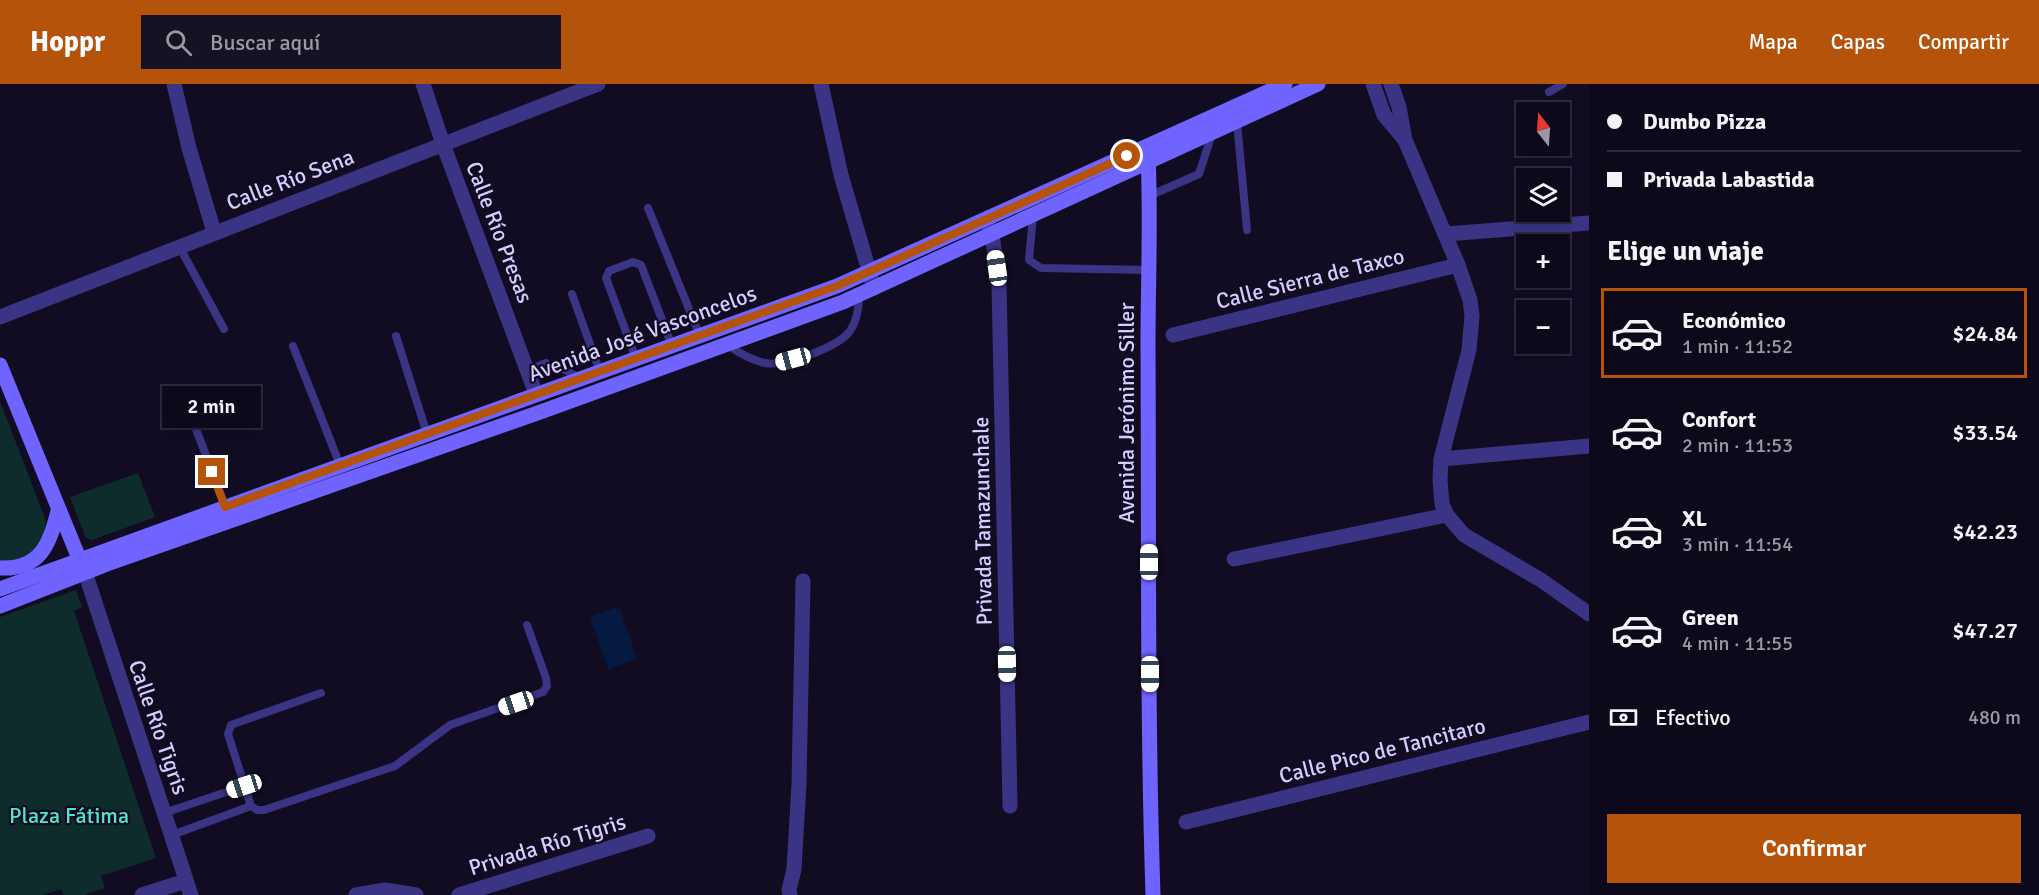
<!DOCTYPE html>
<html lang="es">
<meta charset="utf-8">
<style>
body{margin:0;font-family:Signika,sans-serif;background:#161223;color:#f1f3f6;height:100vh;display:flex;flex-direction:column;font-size:22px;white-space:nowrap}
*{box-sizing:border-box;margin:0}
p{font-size:20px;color:#9a9aa2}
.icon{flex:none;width:33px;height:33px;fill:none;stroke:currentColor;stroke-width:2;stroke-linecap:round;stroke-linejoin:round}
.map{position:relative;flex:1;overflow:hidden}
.side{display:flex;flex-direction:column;background:#0d091a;width:450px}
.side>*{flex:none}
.top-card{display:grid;align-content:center;height:132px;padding:0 18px;background:#0d091a}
.needle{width:39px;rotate:343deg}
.tools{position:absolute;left:1516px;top:18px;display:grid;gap:12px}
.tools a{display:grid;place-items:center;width:54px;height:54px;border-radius:0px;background:#0d091a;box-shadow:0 3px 9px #0003,0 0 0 2px #2d2a39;font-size:30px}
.end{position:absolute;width:27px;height:27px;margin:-14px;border:8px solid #b45309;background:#fff;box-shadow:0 0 0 3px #fff}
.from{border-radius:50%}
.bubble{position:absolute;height:42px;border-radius:0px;background:#0d091a;box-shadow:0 3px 9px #0003,0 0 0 2px #2d2a39;font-size:20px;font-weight:600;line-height:42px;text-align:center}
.car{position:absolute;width:18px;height:36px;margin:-18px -9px;border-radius:8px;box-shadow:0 0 4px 2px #0007;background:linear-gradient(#fff 24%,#345 0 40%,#fff 0 76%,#345 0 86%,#fff 0)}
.top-card b{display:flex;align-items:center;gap:21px;height:57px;font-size:22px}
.top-card b+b{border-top:2px solid #2d2a39}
.top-card i{width:15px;height:15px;background:#f1f3f6}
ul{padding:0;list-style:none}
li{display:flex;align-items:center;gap:18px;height:90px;margin:0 12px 9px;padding:0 6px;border:3px solid transparent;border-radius:0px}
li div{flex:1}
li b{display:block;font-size:22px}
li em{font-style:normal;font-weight:600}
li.on{border-color:#b45309}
li>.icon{width:54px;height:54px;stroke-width:1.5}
h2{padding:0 18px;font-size:27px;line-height:72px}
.pay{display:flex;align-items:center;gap:15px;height:66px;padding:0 18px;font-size:22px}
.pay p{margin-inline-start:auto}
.cta{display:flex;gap:12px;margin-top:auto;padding:12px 18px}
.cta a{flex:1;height:69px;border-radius:0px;background:#b45309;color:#fff;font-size:24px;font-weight:600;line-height:69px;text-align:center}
header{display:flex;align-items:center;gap:36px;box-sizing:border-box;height:84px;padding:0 30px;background:#b45309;color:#fff}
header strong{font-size:28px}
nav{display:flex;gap:33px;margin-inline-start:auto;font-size:21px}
.search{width:420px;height:54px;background:#161223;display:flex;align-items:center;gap:15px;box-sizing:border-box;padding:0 21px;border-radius:0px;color:#9a9aa2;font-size:22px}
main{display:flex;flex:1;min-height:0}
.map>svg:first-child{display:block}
</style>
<header>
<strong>Hoppr</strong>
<div class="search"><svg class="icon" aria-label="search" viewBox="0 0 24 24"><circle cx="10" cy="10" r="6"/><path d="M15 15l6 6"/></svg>Buscar aquí</div>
<nav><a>Mapa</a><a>Capas</a><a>Compartir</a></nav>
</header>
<main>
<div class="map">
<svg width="1589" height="811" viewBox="0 0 1589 811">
<rect width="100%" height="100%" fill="#110c22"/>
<!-- green -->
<g fill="#0f2c2c">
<path d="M0 317 46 437C43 470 27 472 0 480Z"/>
<polygon points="138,389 155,433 92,456 86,454 70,413"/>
<polygon points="76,506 82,523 74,527 156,774 101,792 105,804 84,811 64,811 61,805 42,811 0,811 0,533"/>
</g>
<!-- water -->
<polygon fill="#061940" points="619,522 637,575 608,585 590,533"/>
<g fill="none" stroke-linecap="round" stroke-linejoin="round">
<!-- lane -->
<g stroke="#3b3484" stroke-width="8">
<polyline points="1549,8 1563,0"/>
<polyline points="1237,38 1247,146"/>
<polyline points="1149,112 1199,90 1212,50"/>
<polyline points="648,124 700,252"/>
<polyline points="1033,131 1029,176 1041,184 1149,186"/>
<polyline points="179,162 224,245"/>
<polyline points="572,210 600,288"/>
<polyline points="396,252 428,353"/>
<path d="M728 261C739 269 751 276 765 279 785 283 838 263 850 247 857 237 859 223 859 211"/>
<polyline points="293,262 340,381"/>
<polyline points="636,275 606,194 609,187 633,178 641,181 672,262"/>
<polyline points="555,280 579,294"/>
<polyline points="528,286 546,279"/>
<polyline points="188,324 226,424"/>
<polyline points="321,609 231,641 228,650 251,722 257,726 264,726 395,682 450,641 543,608 547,602 546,594 527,541"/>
<polyline points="164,729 244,702"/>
<polyline points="172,751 251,722"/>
</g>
<!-- street -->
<g stroke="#3b3484" stroke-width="15">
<polyline points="174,0 189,64 214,148"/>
<polyline points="423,0 443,60 536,310"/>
<polyline points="821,0 841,91 874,204"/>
<polyline points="1373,0 1384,31 1405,56"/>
<polyline points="1391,0 1399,23 1405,56 1458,181 1470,216 1472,232 1469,266 1441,375 1440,396 1442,420 1447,431 1464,451 1541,496 1589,530"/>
<polyline points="986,136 992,150 999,200 1010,722"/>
<polyline points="1446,150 1589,139"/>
<polyline points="0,233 598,0"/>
<polyline points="1173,251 1458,181"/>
<polyline points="1441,375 1589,362"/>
<polyline points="1234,475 1447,431"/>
<polyline points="85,488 191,811"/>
<polyline points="1186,738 1589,638"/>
<polyline points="142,811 186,797"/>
<polyline points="356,811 385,806 416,811"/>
<polyline points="459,811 648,752"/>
<polyline points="790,811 789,806 794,785 799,700 803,497"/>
</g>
<!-- secondary -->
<g stroke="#6f64ff" stroke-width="15">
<path d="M1148 70C1151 134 1148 197 1148 261 1149 444 1147 628 1153 811"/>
<polyline points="0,281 83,484"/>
<path d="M0 484C40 486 50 460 58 427"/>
<polyline points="0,505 837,202 1285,0"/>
<polyline points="0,522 107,480 546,326 843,218 1318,0"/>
</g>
</g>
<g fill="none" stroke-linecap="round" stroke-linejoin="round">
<!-- route -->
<polyline stroke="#b45309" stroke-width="8" points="212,388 225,423 837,202 1127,72"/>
</g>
<g text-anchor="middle" stroke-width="4.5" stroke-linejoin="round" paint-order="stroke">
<!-- street labels -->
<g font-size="22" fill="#d5cdff" stroke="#110c22">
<text transform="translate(290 95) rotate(-21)" y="8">Calle Río Sena</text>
<text transform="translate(500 148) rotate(69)" y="8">Calle Río Presas</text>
<text transform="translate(1310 194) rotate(-14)" y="8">Calle Sierra de Taxco</text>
<text transform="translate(642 249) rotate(-20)" y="8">Avenida José Vasconcelos</text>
<text transform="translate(1126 329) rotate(-90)" y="8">Avenida Jerónimo Siller</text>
<text transform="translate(982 437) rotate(-91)" y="8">Privada Tamazunchale</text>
<text transform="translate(159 643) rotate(71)" y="8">Calle Río Tigris</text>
<text transform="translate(1382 666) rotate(-14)" y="8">Calle Pico de Tancitaro</text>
<text transform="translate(547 760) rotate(-17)" y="8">Privada Río Tigris</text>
</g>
<!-- park labels -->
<g font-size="22" fill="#52e6c8" stroke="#110c22">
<text x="69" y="739">Plaza Fátima</text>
</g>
</g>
</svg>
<div class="tools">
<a><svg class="needle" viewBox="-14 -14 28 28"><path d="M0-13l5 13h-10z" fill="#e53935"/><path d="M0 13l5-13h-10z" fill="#9a9aa2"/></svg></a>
<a><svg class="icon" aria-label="layers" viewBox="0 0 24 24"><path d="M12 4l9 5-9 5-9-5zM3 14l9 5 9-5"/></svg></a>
<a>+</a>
<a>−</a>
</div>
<i class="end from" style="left:1127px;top:72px"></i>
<i class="end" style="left:212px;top:388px"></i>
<div class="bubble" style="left:162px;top:302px;width:99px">2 min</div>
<i class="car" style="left:997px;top:184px;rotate:352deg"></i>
<i class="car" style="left:793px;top:275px;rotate:255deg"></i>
<i class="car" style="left:1149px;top:478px;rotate:0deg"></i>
<i class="car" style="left:1007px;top:580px;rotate:179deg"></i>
<i class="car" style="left:1150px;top:590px;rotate:180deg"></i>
<i class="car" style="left:516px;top:619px;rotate:251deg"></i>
<i class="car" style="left:244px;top:702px;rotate:252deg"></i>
</div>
<section class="side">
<div class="top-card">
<b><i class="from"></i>Dumbo Pizza</b>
<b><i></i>Privada Labastida</b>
</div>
<h2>Elige un viaje</h2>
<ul>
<li class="on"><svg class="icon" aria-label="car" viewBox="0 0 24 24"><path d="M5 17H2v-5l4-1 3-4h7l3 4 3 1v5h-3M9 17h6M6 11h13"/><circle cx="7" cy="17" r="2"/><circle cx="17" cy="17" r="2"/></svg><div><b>Económico</b><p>1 min · 11:52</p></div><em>$24.84</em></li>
<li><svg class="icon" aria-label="car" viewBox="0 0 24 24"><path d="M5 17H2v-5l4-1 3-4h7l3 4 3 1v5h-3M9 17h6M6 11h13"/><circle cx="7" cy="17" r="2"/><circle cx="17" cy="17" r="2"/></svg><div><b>Confort</b><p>2 min · 11:53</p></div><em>$33.54</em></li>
<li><svg class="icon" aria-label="car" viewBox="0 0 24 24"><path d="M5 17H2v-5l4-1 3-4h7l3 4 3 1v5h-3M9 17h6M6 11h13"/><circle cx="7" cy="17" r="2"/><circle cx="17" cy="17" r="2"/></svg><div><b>XL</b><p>3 min · 11:54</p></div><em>$42.23</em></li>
<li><svg class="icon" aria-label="car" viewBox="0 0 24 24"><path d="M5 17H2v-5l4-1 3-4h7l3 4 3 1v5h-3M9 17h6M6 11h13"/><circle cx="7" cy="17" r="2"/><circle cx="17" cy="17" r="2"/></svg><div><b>Green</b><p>4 min · 11:55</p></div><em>$47.27</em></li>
</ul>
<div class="pay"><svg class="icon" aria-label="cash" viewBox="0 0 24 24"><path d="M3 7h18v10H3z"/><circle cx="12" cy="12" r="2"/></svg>Efectivo<p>480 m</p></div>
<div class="cta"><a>Confirmar</a></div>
</section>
</main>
